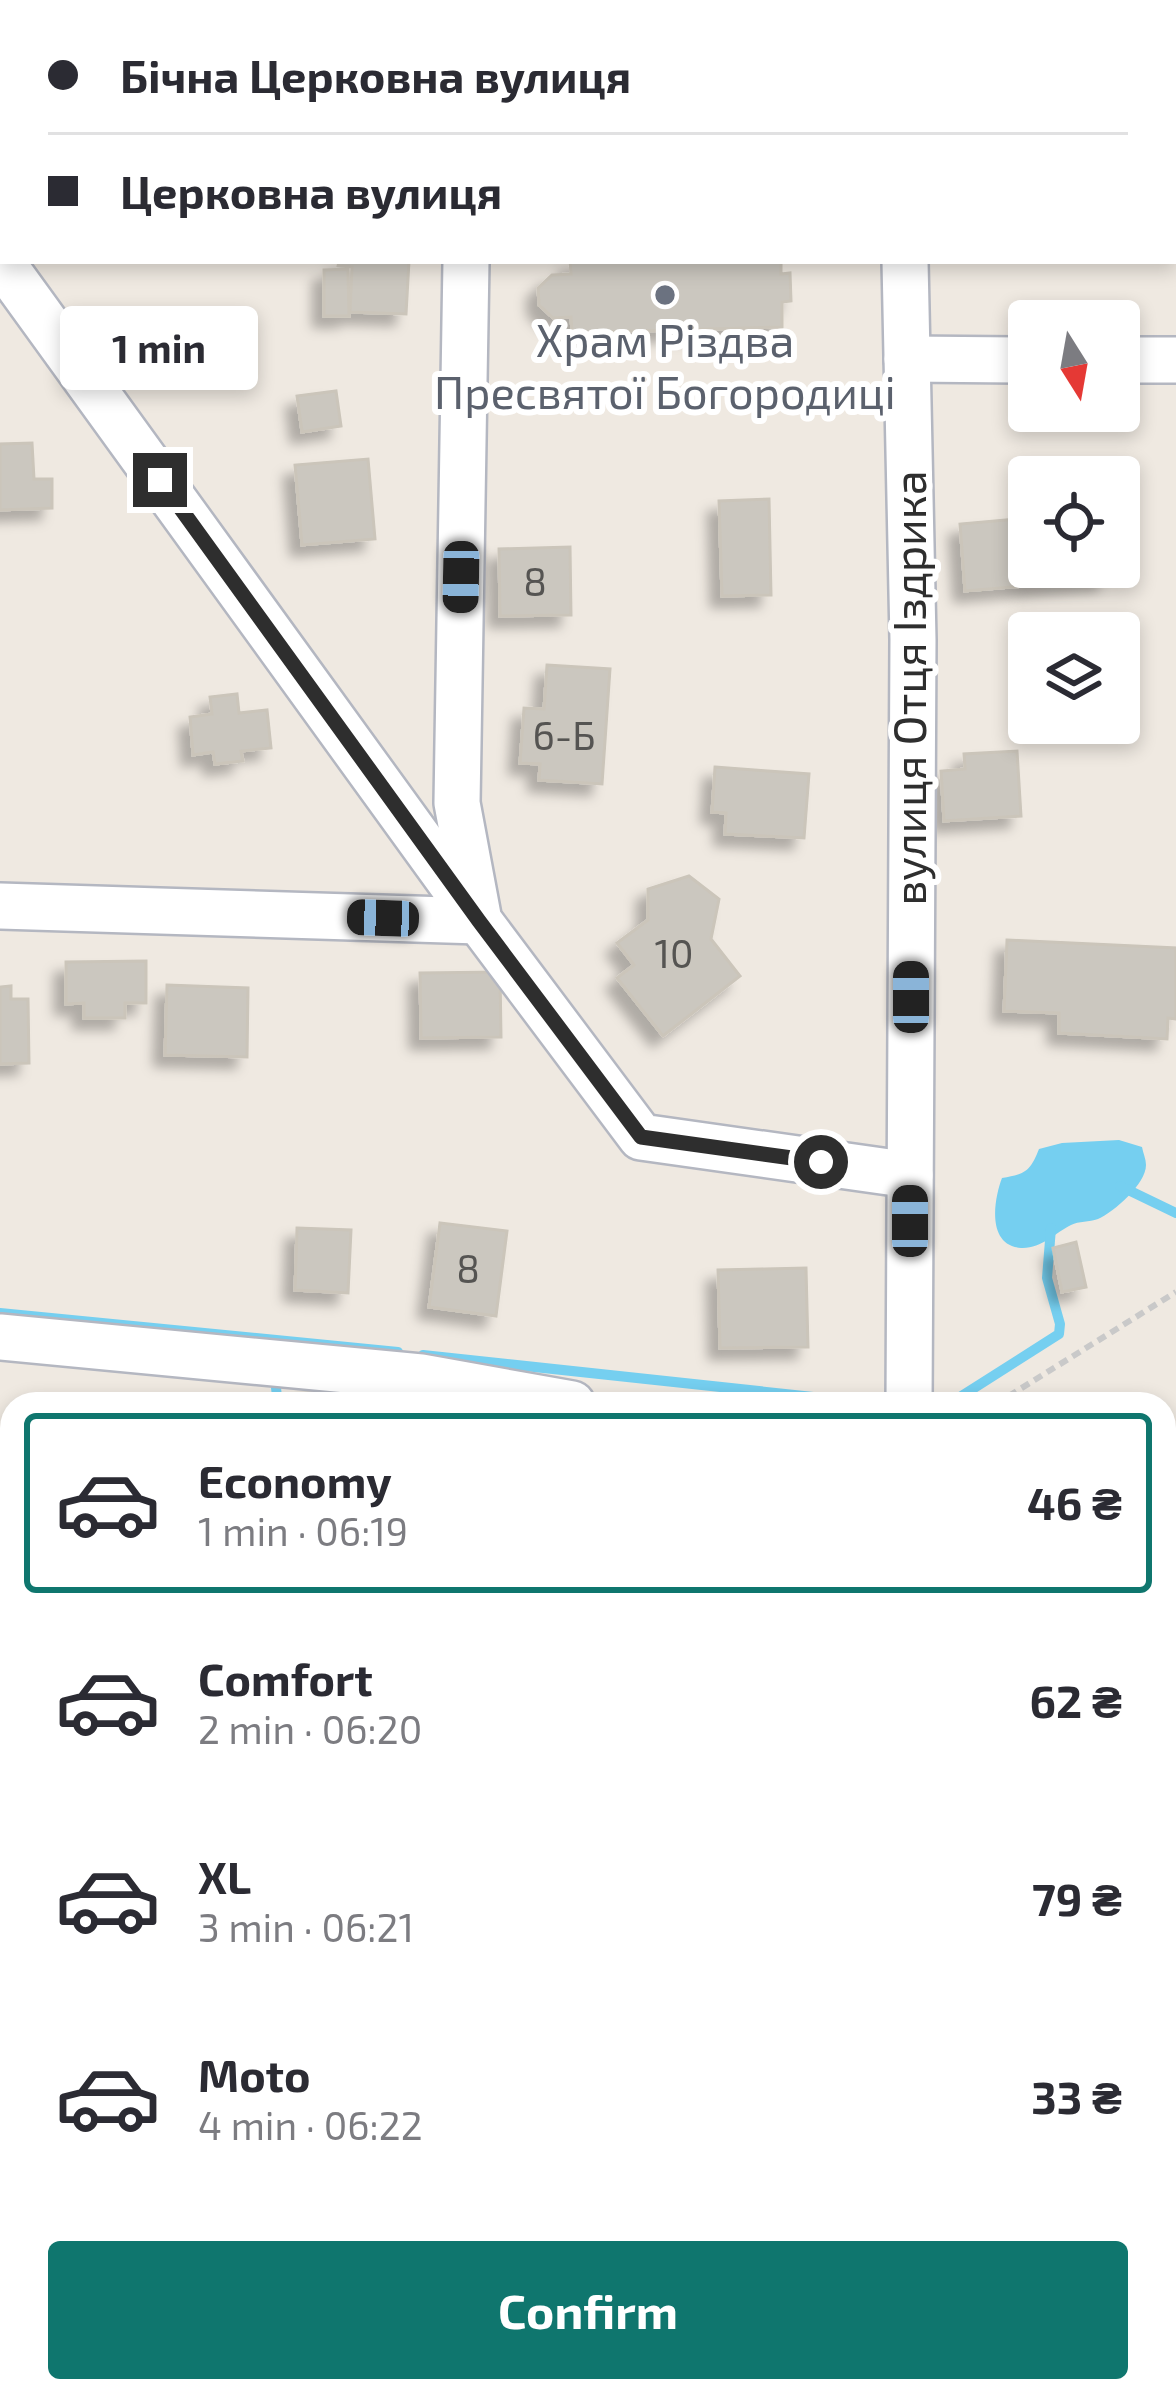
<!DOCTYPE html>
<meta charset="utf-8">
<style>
body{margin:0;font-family:"Exo 2",sans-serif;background:#f7f7f7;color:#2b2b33;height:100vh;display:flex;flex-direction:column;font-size:45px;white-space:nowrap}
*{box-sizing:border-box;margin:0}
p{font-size:39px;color:#7c7c81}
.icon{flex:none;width:66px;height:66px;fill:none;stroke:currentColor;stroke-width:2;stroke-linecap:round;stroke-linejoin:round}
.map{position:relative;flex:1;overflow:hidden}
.side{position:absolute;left:0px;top:1392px;width:1176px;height:1011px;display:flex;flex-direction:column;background:#fff;border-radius:36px 36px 0 0;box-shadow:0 6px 18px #0003}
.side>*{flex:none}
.top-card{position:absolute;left:0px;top:0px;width:1176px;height:264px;box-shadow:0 6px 18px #0003;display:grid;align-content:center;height:264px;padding:0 48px;background:#fff}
.needle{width:78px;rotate:169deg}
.tools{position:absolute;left:1008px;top:300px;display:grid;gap:24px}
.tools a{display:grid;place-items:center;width:132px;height:132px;border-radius:12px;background:#fff;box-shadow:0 6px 18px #0003;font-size:60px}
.end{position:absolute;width:54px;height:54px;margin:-27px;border:15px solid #2e2e2e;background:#fff;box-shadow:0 0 0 6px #fff}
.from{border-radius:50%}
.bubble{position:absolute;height:84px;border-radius:12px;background:#fff;box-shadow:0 6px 18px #0003;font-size:39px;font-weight:700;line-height:84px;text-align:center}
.car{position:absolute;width:36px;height:72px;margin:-36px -18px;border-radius:15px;box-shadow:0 0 9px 3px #0007;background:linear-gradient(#222 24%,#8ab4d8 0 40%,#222 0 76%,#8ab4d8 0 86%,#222 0)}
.top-card b{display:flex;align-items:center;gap:42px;height:114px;font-size:45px}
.top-card b+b{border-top:3px solid #e1e1e2}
.top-card i{width:30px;height:30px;background:#2b2b33}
ul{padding:21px 0 0;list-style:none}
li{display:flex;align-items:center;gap:36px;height:180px;margin:0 24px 18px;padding:0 24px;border:6px solid transparent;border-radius:12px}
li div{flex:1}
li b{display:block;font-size:45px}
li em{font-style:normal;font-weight:700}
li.current{border-color:#0f766e}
li>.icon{width:108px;height:108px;stroke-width:1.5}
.cta{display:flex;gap:24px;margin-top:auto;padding:24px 48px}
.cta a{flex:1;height:138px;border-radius:12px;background:#0f766e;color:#fff;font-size:48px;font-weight:700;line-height:138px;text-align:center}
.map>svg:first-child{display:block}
</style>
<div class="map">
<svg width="1176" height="2401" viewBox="0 0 1176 2401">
<defs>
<filter id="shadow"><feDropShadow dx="-11" dy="11" stdDeviation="6" flood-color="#0004"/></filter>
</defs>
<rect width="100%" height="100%" fill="#efe9e1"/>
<!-- water -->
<path fill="#75cff0" d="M1119 1140 1142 1147C1143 1153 1146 1159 1146 1165 1146 1184 1114 1212 1098 1219 1089 1222 1079 1221 1071 1225 1055 1233 1041 1249 1021 1248 986 1245 994 1199 1002 1178 1025 1174 1030 1172 1039 1149L1062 1143Z"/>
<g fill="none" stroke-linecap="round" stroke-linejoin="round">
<!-- stream -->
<g stroke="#75cff0" stroke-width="10">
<polyline points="1120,1186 1176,1213"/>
<polyline points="0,1313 398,1352"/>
<polyline points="423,1355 879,1404"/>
<polyline points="276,1388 278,1404"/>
<polyline points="949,1404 1059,1334 1060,1324 1047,1278 1051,1228"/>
</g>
</g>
<!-- building -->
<g fill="#cbc7bf" stroke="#cbc5ba" stroke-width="3" filter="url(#shadow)">
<polygon points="339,261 409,261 406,314 350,312 352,267 338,266"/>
<polygon points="570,261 781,261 781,274 790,273 791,301 782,302 782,327 572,333 571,317 553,318 539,305 538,288 552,275 571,274"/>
<polygon points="348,269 349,316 324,316 324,270"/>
<polygon points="336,391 341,426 302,432 297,396"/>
<polygon points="32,443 34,479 52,479 52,508 0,510 0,444"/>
<polygon points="368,459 375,539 302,545 295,465"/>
<polygon points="769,499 771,595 722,596 719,501"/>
<polygon points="1029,518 1029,567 1108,567 1109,579 965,591 960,524"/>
<polygon points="570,547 571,615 500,616 499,549"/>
<polygon points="547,665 610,669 602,784 539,780 540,764 520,763 524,708 544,709"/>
<polygon points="237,694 239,713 267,710 271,748 241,751 243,761 215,764 213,752 193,755 190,717 212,714 210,697"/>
<polygon points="1017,751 1021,816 944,821 941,771 965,769 964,754"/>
<polygon points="715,767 809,774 804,838 725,834 726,813 712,812"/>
<polygon points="689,876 719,899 711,939 740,976 663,1036 617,978 634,965 617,943 648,920 648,889"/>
<polygon points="1007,940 1176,948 1176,1019 1168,1018 1167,1039 1059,1033 1059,1013 1004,1011"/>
<polygon points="146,961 146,1003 125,1003 125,1018 84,1018 84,1003 66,1004 66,962"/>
<polygon points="500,972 501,1037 421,1038 420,973"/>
<polygon points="167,985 248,988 247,1057 165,1055"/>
<polygon points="11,986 11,999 28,999 29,1063 0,1064 0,987"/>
<polygon points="440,1223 507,1231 496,1316 429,1307"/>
<polygon points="297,1228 351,1230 348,1293 295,1290"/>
<polygon points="1076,1242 1086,1287 1062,1292 1053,1248"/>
<polygon points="806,1268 808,1347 720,1348 718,1270"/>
<polygon points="316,1382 357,1387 355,1404 313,1404"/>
<polygon points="9,1882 12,1883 12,1957 0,1954 0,1924"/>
<polygon points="132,2391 239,2391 236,2401 130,2401"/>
</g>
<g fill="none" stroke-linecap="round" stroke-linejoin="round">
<defs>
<g id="minor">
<polyline points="896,0 896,3"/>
<polyline points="0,113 3,113"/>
<polyline points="0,260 470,909"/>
<polyline points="466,261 457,803 479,921 641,1137 910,1175"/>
<polyline points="905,261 913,640 909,1404"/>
<polyline points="907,359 1029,360"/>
<polyline points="1119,360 1176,360"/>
<polyline points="0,906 479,921"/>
<polyline points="0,1337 421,1377 572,1404"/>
<polyline points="0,2100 12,2106"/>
<polyline points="33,2401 35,2391"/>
<polyline points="666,2401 669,2391"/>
</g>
</defs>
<!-- minor casing -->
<use href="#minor" stroke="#b4b7c1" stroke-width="50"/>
<!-- path -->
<polyline stroke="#c9c9c9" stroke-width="6" stroke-dasharray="9 6" stroke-linecap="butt" points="996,1404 1176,1292"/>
<!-- minor -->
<use href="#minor" stroke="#fff" stroke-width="45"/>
</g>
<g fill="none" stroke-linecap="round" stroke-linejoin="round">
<!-- route -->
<polyline stroke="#2e2e2e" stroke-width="15" points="160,480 479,921 641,1137 821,1162"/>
</g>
<!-- markers -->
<circle fill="#6b7280" stroke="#fff" stroke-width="4.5" cx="665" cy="295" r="12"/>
<g text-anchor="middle" stroke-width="12" stroke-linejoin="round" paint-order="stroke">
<!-- number labels -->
<g font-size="39" fill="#555452">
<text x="535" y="596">8</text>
<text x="564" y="750">6-Б</text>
<text x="674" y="968">10</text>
<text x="468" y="1283">8</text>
</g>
<!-- worship labels -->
<g font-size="45" fill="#5b616d" stroke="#fff">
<text x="665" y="357">Храм Різдва<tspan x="665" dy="52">Пресвятої Богородиці</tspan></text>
</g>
<!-- street labels -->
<g font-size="45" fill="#2e2e2e" stroke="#fff">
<text transform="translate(910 688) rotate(-90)" y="16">вулиця Отця Іздрика</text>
</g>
</g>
</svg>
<div class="tools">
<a><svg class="needle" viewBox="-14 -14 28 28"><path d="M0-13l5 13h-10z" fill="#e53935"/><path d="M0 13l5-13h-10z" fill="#7c7c81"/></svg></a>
<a><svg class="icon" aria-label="locate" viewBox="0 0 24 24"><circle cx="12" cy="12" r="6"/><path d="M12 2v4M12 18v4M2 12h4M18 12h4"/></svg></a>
<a><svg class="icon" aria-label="layers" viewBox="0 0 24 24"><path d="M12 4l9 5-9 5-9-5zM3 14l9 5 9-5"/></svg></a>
</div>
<i class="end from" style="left:821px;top:1162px"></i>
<i class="end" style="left:160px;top:480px"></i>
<div class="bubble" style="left:60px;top:306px;width:198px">1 min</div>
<i class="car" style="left:461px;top:577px;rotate:181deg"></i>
<i class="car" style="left:383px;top:918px;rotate:272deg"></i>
<i class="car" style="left:911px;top:997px;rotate:0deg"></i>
<i class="car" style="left:910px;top:1221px;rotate:0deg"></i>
<div class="top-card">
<b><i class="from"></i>Бічна Церковна вулиця</b>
<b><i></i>Церковна вулиця</b>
</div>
<section class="side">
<ul>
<li class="current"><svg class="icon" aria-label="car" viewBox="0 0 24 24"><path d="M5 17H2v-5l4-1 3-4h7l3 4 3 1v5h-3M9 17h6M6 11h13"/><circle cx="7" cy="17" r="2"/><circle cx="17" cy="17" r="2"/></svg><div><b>Economy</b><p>1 min · 06:19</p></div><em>46 ₴</em></li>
<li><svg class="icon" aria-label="car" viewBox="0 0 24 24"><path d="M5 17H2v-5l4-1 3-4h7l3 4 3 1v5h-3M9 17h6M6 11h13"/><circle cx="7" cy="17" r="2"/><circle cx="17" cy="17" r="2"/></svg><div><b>Comfort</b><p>2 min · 06:20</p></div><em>62 ₴</em></li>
<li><svg class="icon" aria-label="car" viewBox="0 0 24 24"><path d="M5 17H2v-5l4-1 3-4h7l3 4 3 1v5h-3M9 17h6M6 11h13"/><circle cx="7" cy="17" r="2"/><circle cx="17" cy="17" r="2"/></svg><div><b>XL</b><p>3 min · 06:21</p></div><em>79 ₴</em></li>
<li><svg class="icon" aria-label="car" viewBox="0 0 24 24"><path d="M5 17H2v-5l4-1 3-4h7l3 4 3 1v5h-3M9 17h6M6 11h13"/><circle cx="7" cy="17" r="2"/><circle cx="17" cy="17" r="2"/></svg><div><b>Moto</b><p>4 min · 06:22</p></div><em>33 ₴</em></li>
</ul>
<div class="cta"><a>Confirm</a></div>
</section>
</div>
